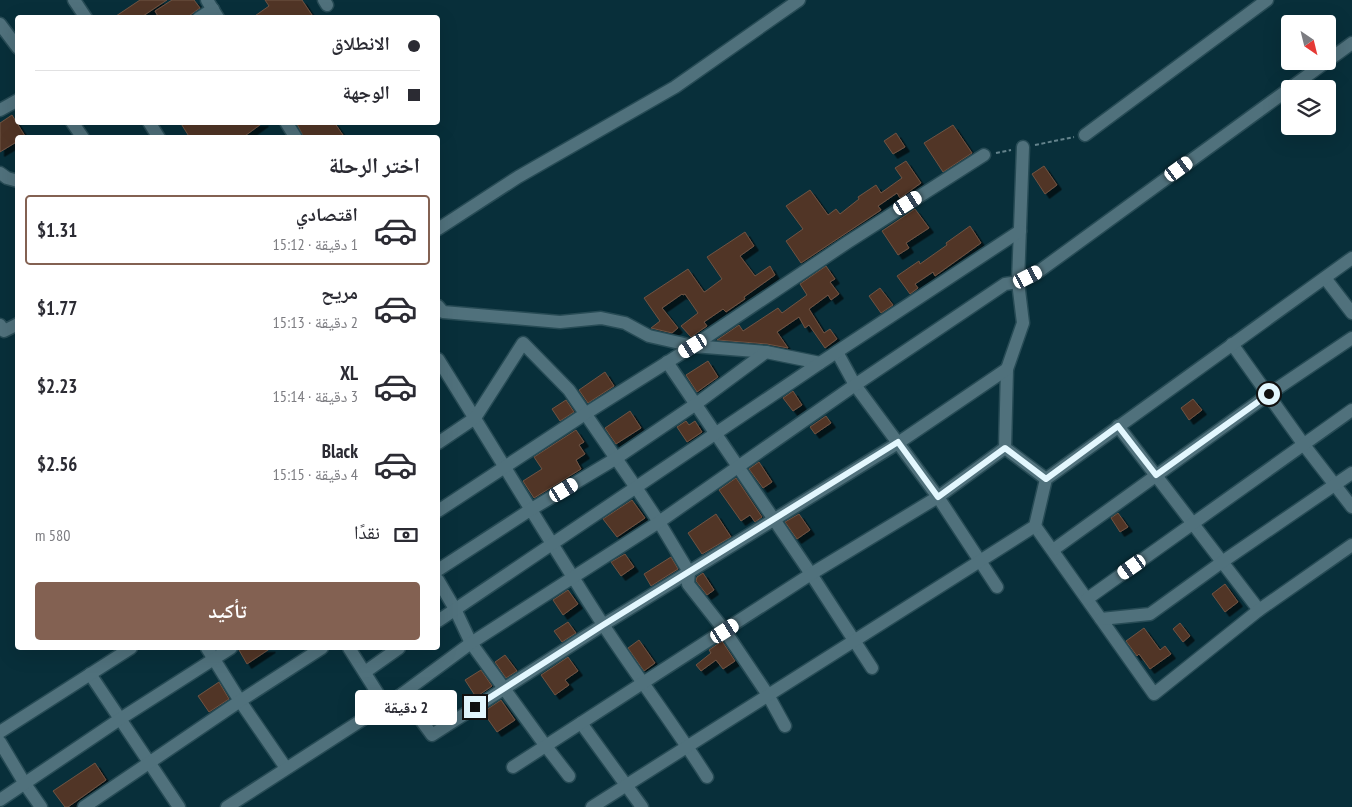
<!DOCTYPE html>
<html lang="ar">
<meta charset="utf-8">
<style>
body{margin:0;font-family:"PT Sans Narrow","Noto Naskh Arabic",sans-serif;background:#f7f7f7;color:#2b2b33;direction:rtl;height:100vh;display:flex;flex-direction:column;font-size:19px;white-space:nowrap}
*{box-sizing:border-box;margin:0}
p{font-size:16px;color:#7c7c81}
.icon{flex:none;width:28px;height:28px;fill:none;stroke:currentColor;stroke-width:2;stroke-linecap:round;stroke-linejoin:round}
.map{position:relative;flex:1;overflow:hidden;direction:ltr}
.details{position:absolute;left:15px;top:135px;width:425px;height:515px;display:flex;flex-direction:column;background:#fff;border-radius:5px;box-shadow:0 5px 20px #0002;direction:rtl}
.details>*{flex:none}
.banner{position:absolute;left:15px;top:15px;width:425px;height:110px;border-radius:5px;box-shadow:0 5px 20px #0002;direction:rtl;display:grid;align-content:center;height:110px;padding:0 20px;background:#fff}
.needle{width:32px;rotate:145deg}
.tools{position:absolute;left:1281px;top:15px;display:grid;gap:10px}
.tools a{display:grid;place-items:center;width:55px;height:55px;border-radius:5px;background:#fff;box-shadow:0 5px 20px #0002;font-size:25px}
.end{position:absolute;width:22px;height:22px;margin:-11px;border:6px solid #e3f7fe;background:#111;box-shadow:0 0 0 2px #111}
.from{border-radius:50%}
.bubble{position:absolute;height:35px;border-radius:5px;background:#fff;box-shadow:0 5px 20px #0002;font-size:16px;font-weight:700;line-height:35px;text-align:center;direction:rtl}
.car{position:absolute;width:15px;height:30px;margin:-15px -8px;border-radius:6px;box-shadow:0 0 4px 1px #0007;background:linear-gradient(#fff 24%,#345 0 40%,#fff 0 76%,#345 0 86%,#fff 0)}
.banner b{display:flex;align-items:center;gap:18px;height:48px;font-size:19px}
.banner b+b{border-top:1px solid #e1e1e2}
.banner i{width:12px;height:12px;background:#2b2b33}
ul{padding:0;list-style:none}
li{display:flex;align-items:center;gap:15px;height:70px;margin:0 10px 8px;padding:0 10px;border:2px solid transparent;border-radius:5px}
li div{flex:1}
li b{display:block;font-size:19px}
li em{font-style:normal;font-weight:700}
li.selected{border-color:#836152}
li>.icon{width:45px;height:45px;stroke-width:1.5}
h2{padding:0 20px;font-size:22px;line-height:60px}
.pay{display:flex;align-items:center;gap:12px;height:55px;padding:0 20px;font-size:19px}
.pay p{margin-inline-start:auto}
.cta{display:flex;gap:10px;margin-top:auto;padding:10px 20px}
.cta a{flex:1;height:58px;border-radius:5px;background:#836152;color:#fff;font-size:20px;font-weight:700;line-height:58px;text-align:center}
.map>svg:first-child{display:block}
</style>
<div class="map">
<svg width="1352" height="807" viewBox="0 0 1352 807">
<defs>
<filter id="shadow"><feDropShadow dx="4.5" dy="4.5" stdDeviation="0" flood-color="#0009"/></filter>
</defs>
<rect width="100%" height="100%" fill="#082f3a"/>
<!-- building -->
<g fill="#513627" stroke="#705343" filter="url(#shadow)">
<polygon points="140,0 167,0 140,18 113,18"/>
<polygon points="172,0 194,0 200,8 186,18 159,18 155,11"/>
<polygon points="265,0 302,0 314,18 252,18 269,6"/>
<polygon points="12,115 25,136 18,138 18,141 0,152 0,123"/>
<polygon points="180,122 264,122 242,138 190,138"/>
<polygon points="296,122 334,122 345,138 304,138"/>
<polygon points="953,125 972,153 943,172 924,143"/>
<polygon points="896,133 905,147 893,154 884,141"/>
<polygon points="906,161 921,183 900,198 897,193 878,206 881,210 801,263 786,241 803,229 786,206 810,190 828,215 836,209 840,214 859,199 858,197 876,185 881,193 902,178 895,168"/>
<polygon points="1044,166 1057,185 1045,194 1032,174"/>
<polygon points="915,209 929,228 906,243 909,248 898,255 882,231"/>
<polygon points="970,226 981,243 935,276 933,272 915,284 918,288 910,294 897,276 919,261 920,264 947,245 946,243"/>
<polygon points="745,232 754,246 740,256 755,276 770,266 775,275 744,297 745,299 726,312 723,309 704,322 707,326 691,337 681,326 698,313 685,294 683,295 682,294 662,308 678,328 672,333 651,328 660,321 644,298 688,269 704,292 706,291 722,279 707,257"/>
<polygon points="826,266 835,279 830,282 839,294 831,300 828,295 809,309 824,333 830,329 837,339 825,348 809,325 805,328 799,317 777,332 788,348 767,344 717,340 739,325 743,331 778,308 782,313 807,295 800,284"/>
<polygon points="880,288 893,305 881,313 869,296"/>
<polygon points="708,361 718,377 697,392 686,375"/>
<polygon points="605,372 614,386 588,403 579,390"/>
<polygon points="793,391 802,405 793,411 783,398"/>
<polygon points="1193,399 1202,410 1189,420 1181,408"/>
<polygon points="566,400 574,412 560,421 552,409"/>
<polygon points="630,411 641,428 616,444 605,428"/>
<polygon points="826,416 831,423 815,434 810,427"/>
<polygon points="686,421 689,425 695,421 702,432 687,442 677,427"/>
<polygon points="576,430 584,442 579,445 585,454 576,460 581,469 534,498 523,481 542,469 534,457"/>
<polygon points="759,462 772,482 763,488 749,469"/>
<polygon points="736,478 762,517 755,522 750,515 741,521 719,490"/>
<polygon points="632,500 645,518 617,537 603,519"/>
<polygon points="1118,513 1128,527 1120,532 1111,518"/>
<polygon points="716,514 731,537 702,554 688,533"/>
<polygon points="799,514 810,530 797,539 785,522"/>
<polygon points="625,554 634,567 621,576 611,562"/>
<polygon points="671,557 678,569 651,586 644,574"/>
<polygon points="703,573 714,590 707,595 696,581 697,577"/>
<polygon points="1225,584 1238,602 1225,612 1212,594"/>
<polygon points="568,590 578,604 563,615 553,600"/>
<polygon points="568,622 576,633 562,642 554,631"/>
<polygon points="1180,623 1190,636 1183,642 1173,629"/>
<polygon points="1144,628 1160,650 1165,646 1171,654 1150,669 1139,654 1137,656 1126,641"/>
<polygon points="639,640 655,663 644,671 628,648"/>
<polygon points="722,641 735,661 723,669 716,660 701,671 696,665 711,653 709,650"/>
<polygon points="239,648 271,648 247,664 239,650"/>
<polygon points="505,655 517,671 506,678 495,662"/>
<polygon points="568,657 578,671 565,680 569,685 555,695 541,675"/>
<polygon points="481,670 492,686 476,697 465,680"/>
<polygon points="219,682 229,699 209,712 198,696"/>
<polygon points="501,700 515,720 497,732 483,712"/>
<polygon points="435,702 445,717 434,724 425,709"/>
<polygon points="95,763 106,780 68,807 65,807 53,791"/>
</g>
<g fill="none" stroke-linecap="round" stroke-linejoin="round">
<defs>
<g id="street">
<polyline points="74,0 86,18"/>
<polyline points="207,0 218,18"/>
<polyline points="324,0 327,5"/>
<polyline points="199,18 213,9"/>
<polyline points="0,24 18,48"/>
<polyline points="0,110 18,100"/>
<polyline points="72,122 83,138"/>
<polyline points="149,122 159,138"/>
<polyline points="286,122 296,138"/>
<polyline points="1085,135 1267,0"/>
<polyline points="1023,147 1018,282 1023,323 1007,369 1005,448 1046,479"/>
<polyline points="0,173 7,178 18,181"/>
<polyline points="438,229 518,177 675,87 799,0"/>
<polyline points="1325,278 1352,313"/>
<polyline points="438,306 443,312 560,322 601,318 625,323 649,336 693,346 766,352 820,363"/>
<polyline points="0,325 4,331 18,324"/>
<polyline points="1232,344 1304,445 1352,507"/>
<polyline points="837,352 855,385 938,497 997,587"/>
<path d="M438 359C493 447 546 536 602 623 636 675 674 725 707 777"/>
<polyline points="667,362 811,574 872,668"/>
<polyline points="1118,426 1259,610"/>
<polyline points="438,443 475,418 523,343 569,390 635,486 659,522 689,572 688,584 725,631 768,695 785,726"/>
<polyline points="438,511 585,414 693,346 848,242 984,155"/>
<polyline points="1035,526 1154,694 1259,610 1352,545"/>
<polyline points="1053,550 1269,394 1352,338"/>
<polyline points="438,570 530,510 615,459 696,404 766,352"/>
<polyline points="438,580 455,609 471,643 545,745 569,776"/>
<polyline points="1087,599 1352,410"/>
<polyline points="1101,619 1150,614 1222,562 1352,473"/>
<polyline points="438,621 820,363 1020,231"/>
<polyline points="207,648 240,701 286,768"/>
<polyline points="349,648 385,705"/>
<polyline points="365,672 399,648"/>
<polyline points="90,674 179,807"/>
<polyline points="402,694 432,735 603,625 898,443 1007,369"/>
<polyline points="581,723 642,807"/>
<polyline points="0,732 131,648"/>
<polyline points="0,742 25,784 41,807"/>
<polyline points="513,767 811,574 938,497 1005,448"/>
<polyline points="0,800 120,719 231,648"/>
<polyline points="84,807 240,701 322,648"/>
<polyline points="227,807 402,694 471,643 659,522 855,385 1005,284 1018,282 1038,272 1352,43"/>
<polyline points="592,807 1035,526 1046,479 1352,258"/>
</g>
</defs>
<!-- street casing -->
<use href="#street" stroke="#274b55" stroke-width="15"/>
<!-- path -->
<g stroke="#64838c" stroke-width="2" stroke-dasharray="4 2.5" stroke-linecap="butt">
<polyline points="1035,145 1074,137"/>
<polyline points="996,153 1011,150"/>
</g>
<!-- street -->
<use href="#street" stroke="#50717c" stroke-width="12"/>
</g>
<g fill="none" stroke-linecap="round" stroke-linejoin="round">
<!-- route -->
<polyline stroke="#e3f7fe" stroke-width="6" points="475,707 603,625 898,442 938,497 1005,448 1046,479 1118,426 1156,475 1269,394"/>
</g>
</svg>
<div class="tools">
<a><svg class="needle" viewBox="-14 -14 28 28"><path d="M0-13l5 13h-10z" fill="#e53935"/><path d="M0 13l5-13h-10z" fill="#7c7c81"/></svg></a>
<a><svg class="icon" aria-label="layers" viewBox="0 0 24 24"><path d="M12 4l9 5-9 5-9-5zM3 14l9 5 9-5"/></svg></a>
</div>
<i class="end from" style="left:1269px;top:394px"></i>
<i class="end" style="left:475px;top:707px"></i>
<div class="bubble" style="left:355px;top:690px;width:102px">2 دقيقة</div>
<i class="car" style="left:1179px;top:169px;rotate:54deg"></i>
<i class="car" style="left:908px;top:203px;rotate:58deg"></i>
<i class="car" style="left:1028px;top:277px;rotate:63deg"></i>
<i class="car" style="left:693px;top:346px;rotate:238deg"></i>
<i class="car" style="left:564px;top:490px;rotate:59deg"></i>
<i class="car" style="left:1132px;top:567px;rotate:235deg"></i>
<i class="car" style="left:725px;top:631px;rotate:57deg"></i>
<div class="banner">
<b><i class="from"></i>الانطلاق</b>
<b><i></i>الوجهة</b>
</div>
<section class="details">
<h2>اختر الرحلة</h2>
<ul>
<li class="selected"><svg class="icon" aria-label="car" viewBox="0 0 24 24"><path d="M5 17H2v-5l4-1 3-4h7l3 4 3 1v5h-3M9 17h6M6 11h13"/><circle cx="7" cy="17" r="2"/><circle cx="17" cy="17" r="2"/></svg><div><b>اقتصادي</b><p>1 دقيقة · 15:12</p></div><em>$1.31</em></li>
<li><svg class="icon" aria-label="car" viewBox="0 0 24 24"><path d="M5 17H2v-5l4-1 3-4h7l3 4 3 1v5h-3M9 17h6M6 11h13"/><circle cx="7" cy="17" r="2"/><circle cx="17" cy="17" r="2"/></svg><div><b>مريح</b><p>2 دقيقة · 15:13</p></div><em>$1.77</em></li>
<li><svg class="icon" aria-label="car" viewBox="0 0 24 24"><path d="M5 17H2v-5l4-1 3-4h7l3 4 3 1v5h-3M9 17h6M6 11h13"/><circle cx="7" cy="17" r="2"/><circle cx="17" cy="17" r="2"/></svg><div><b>XL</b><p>3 دقيقة · 15:14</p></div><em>$2.23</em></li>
<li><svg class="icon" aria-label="car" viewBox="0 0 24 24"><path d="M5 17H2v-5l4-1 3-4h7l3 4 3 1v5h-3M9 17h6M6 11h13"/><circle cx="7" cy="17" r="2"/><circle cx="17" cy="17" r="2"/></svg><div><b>Black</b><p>4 دقيقة · 15:15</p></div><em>$2.56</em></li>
</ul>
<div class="pay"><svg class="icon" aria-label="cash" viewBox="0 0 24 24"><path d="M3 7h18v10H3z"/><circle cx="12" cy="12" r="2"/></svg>نقدًا<p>580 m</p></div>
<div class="cta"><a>تأكيد</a></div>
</section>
</div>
